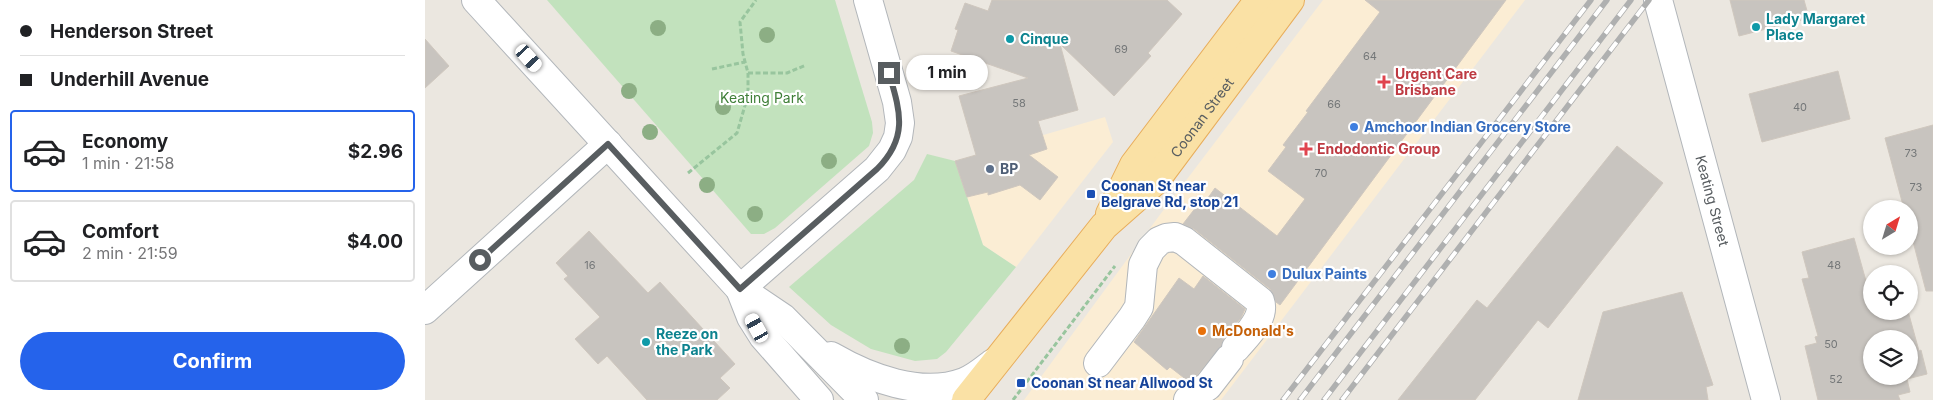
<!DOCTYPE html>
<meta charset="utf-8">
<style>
body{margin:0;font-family:Inter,sans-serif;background:#f6f6f6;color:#202124;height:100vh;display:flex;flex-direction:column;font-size:19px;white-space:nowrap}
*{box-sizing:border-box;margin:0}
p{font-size:16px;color:#757577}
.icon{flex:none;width:28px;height:28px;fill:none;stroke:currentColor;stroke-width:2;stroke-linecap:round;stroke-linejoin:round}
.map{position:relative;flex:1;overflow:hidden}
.drawer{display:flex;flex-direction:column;background:#fff;width:425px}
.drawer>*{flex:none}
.hud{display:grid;align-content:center;height:110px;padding:0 20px;background:#fff}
.needle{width:32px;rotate:38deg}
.tools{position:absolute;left:1438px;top:200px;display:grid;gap:10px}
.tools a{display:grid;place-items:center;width:55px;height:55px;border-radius:50%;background:#fff;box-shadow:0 1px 4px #0004;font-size:25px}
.end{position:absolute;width:22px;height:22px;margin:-11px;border:6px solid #585d60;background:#fff;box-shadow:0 0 0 2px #fff}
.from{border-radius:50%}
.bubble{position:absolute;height:35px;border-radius:18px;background:#fff;box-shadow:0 1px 4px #0004;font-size:16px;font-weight:700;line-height:35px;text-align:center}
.car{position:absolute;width:15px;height:30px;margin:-15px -8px;border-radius:6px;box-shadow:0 0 4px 1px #0007;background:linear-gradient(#fff 24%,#345 0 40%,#fff 0 76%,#345 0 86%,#fff 0)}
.hud b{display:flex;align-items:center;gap:18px;height:48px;font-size:19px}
.hud b+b{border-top:1px solid #e0e0e0}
.hud i{width:12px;height:12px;background:#202124}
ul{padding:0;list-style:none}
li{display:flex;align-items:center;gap:15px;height:82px;margin:0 10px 8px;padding:0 10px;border:2px solid #e0e0e0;border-radius:5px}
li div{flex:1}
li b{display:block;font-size:19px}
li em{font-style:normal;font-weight:700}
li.on{border-color:#2563eb}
li>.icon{width:45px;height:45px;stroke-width:1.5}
.cta{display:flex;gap:10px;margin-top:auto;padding:10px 20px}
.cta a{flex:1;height:58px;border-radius:30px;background:#2563eb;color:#fff;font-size:20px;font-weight:700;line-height:58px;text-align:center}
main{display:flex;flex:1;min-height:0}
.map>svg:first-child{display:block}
</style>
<main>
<section class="drawer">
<div class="hud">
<b><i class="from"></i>Henderson Street</b>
<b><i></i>Underhill Avenue</b>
</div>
<ul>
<li class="on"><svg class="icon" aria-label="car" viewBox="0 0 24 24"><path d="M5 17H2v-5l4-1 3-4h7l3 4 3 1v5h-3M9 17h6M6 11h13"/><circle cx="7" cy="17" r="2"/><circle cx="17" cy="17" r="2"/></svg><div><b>Economy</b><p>1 min · 21:58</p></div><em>$2.96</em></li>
<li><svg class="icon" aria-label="car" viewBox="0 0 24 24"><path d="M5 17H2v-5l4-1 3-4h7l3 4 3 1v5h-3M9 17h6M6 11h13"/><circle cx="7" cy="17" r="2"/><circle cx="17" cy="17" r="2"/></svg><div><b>Comfort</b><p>2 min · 21:59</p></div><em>$4.00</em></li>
</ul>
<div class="cta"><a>Confirm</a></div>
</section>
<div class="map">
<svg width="1508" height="400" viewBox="0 0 1508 400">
<rect width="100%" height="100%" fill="#ebe7e0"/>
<!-- commercial -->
<g fill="#fbedd4">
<polygon points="898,0 1100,0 796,400 599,400 734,216"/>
<polygon points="680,117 688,142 591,267 558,245 530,161"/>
</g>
<!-- green -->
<g fill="#c2e2bd">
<polygon points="122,0 410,0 447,122 448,133 444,146 350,228 339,234 326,234"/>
<polygon points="502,154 530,161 558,245 591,267 521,352 512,359 490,361 446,349 406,325 364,287 489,180"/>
</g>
<!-- building -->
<g fill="#c8c4bf" stroke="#cfc7be" fill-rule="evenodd">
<polygon points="567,0 742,0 757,14 723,53 726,56 689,96 635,44 653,110 613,121 622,149 604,155 633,177 615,200 595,185 563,195 563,192 542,197 530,161 551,155 534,96 603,78 526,51 533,30 530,29 540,3 563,11"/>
<polygon points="940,0 1081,0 855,305 851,302 845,289 769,229 758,224 775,202 778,205 790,188 852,236 880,199 843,171 861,147 858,145 883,112 881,111 955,12"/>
<polygon points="1305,0 1379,0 1384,18 1314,36"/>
<polygon points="0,39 24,66 0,88"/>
<polygon points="1413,71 1425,119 1337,142 1324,94"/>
<polygon points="1508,125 1508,291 1501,291 1484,226 1484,209 1479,209 1460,138"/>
<polygon points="1192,146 1238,183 1123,328 1113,320 1050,400 973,400 1052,300 1062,308"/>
<polygon points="164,231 223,293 235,282 310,364 295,378 305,388 292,400 222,400 182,356 173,364 150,339 175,317 139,279 143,276 131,263"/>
<path d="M1429 238 1446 299V311H1483L1494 351 1496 350 1502 374 1482 379 1485 392 1473 395 1475 400H1393L1380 346 1392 343 1390 337 1393 336 1377 279 1384 278 1377 252ZM1446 339H1484V376H1446Z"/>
<polygon points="778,276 820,309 816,318 799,338 796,346 772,375 763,381 745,367 742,370 709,342 754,278 769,289"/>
<polygon points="1257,292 1288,385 1281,387 1283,400 1153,400 1178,312"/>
</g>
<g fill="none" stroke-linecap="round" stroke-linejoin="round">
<defs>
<g id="minor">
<polyline points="51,0 315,289 358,318 439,400"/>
<path id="s1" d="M1233 0 1341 400"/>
<polyline points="315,289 452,169 467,150 473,137 475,123 472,102 443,0"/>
<polyline points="315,289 326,317 338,336 394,400"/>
<polyline points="0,310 183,144"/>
<path d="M406 356C444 378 496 398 539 382 550 378 559 370 568 363"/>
<path d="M673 363 707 318 714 307 718 265 726 249 734 241 741 238 750 237 759 241 835 301C841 318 821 336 811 348"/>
<polyline points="763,400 783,386 804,359"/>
</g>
<g id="major">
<polyline points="685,214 709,165 834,0"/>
<path id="s2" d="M541 400 679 226 730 181 865 0"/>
</g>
</defs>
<!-- minor casing -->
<use href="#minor" stroke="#b2b6ba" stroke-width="30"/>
<!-- major casing -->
<use href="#major" stroke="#e8ad5b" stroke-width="30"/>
<!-- path -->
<g stroke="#98c59e" stroke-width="3" stroke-dasharray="5 2.5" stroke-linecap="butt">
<polyline points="287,69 320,62"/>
<polyline points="323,73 362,73 381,65"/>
<polyline points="263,173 312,133 323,95 323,73 318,54 315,22 331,0"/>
<polyline points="588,400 690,266"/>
</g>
<!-- minor -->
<use href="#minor" stroke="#fff" stroke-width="28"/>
<!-- major -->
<use href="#major" stroke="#fae1a5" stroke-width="28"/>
<defs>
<g id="rail">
<polyline points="858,400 1166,0"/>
<polyline points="875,400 1182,0"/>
<polyline points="899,400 1206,0"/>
<polyline points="917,400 1224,0"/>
</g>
</defs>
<!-- rail casing -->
<use href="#rail" stroke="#afb0b0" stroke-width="5.5"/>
<!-- rail -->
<use href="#rail" stroke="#fff" stroke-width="4" stroke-dasharray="11" stroke-linecap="butt"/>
</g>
<!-- trees -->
<g fill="#8cae84">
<circle cx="233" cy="28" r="8"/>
<circle cx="342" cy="35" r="8"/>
<circle cx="204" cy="91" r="8"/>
<circle cx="298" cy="107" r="8"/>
<circle cx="225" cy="132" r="8"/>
<circle cx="404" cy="161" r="8"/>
<circle cx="282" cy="185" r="8"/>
<circle cx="330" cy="214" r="8"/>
<circle cx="477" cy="346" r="8"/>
</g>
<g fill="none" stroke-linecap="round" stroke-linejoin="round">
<!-- route -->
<path stroke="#585d60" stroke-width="6" d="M55 260 183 144 315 289 452 169C484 137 475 111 464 73"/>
</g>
<!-- markers -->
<g fill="#0f9aa8" stroke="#fff" stroke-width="2">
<circle cx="1331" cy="27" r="5"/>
<circle cx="585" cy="39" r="5"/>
<circle cx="221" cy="342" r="5"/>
</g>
<g fill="#e0444e" stroke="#fff" stroke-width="2">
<path d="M956.5 74.5h5v5h5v5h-5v5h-5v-5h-5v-5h5z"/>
<path d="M878.5 141.5h5v5h5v5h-5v5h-5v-5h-5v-5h5z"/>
</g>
<g fill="#3f7fe0" stroke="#fff" stroke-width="2">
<circle cx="929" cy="127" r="5"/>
<circle cx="847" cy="274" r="5"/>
</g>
<circle fill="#5c6f8a" stroke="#fff" stroke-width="2" cx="565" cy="169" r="5"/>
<g fill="#1a4fb4" stroke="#fff" stroke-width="2">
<rect x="661" y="189" width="10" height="10" rx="2.5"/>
<rect x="591" y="378" width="10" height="10" rx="2.5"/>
</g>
<circle fill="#e8710a" stroke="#fff" stroke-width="2" cx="777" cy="331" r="5"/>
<g text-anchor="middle" stroke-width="4.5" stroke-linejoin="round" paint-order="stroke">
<!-- number labels -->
<g font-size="11" fill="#747778">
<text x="696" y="53">69</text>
<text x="945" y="60">64</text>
<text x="594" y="107">58</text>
<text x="909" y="108">66</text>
<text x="1375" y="111">40</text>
<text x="1486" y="157">73</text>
<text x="896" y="177">70</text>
<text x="1491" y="191">73</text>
<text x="165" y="269">16</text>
<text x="1409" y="269">48</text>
<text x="1406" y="348">50</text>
<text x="1411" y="383">52</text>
</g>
<!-- culture labels -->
<g font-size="14" font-weight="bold" fill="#0d838f" stroke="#fff" text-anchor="start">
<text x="1341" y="24">Lady Margaret<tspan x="1341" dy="16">Place</tspan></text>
<text x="595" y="44">Cinque</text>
<text x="231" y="339">Reeze on<tspan x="231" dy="16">the Park</tspan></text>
</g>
<!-- health labels -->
<g font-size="14" font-weight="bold" fill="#be3a42" stroke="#fff" text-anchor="start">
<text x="970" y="79">Urgent Care<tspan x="970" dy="16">Brisbane</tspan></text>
<text x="892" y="154">Endodontic Group</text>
</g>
<!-- park labels -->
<g font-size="14" fill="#3f7f38" stroke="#fff">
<text x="337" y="103">Keating Park</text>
</g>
<!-- street labels -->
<g font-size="14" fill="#585d60" stroke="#fff">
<text dy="5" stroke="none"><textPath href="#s2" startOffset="369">Coonan Street</textPath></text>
<text dy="5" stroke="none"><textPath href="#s1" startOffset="208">Keating Street</textPath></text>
</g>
<!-- shop labels -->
<g font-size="14" font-weight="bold" fill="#366cbe" stroke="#fff" text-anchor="start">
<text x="939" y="132">Amchoor Indian Grocery Store</text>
<text x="857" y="279">Dulux Paints</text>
</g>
<!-- service labels -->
<g font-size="14" font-weight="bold" fill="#4e5e75" stroke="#fff" text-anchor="start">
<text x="575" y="174">BP</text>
</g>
<!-- transit labels -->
<g font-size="14" font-weight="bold" fill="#164399" stroke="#fff" text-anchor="start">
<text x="676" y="191">Coonan St near<tspan x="676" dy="16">Belgrave Rd, stop 21</tspan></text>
<text x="606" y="388">Coonan St near Allwood St</text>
</g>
<!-- food labels -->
<g font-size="14" font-weight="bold" fill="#c56008" stroke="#fff" text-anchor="start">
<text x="787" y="336">McDonald's</text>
</g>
</g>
</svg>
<div class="tools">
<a><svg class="needle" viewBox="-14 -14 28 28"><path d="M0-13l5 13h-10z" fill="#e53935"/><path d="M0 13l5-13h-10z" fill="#757577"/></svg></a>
<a><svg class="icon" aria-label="locate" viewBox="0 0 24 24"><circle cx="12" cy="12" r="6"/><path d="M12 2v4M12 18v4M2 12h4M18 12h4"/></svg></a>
<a><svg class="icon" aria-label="layers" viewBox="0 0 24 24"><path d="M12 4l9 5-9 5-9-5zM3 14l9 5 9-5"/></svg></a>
</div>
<i class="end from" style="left:55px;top:260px"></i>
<i class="end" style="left:464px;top:73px"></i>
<div class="bubble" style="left:481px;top:55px;width:82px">1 min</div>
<i class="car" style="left:104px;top:58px;rotate:138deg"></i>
<i class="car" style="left:332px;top:328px;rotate:331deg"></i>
</div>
</main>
